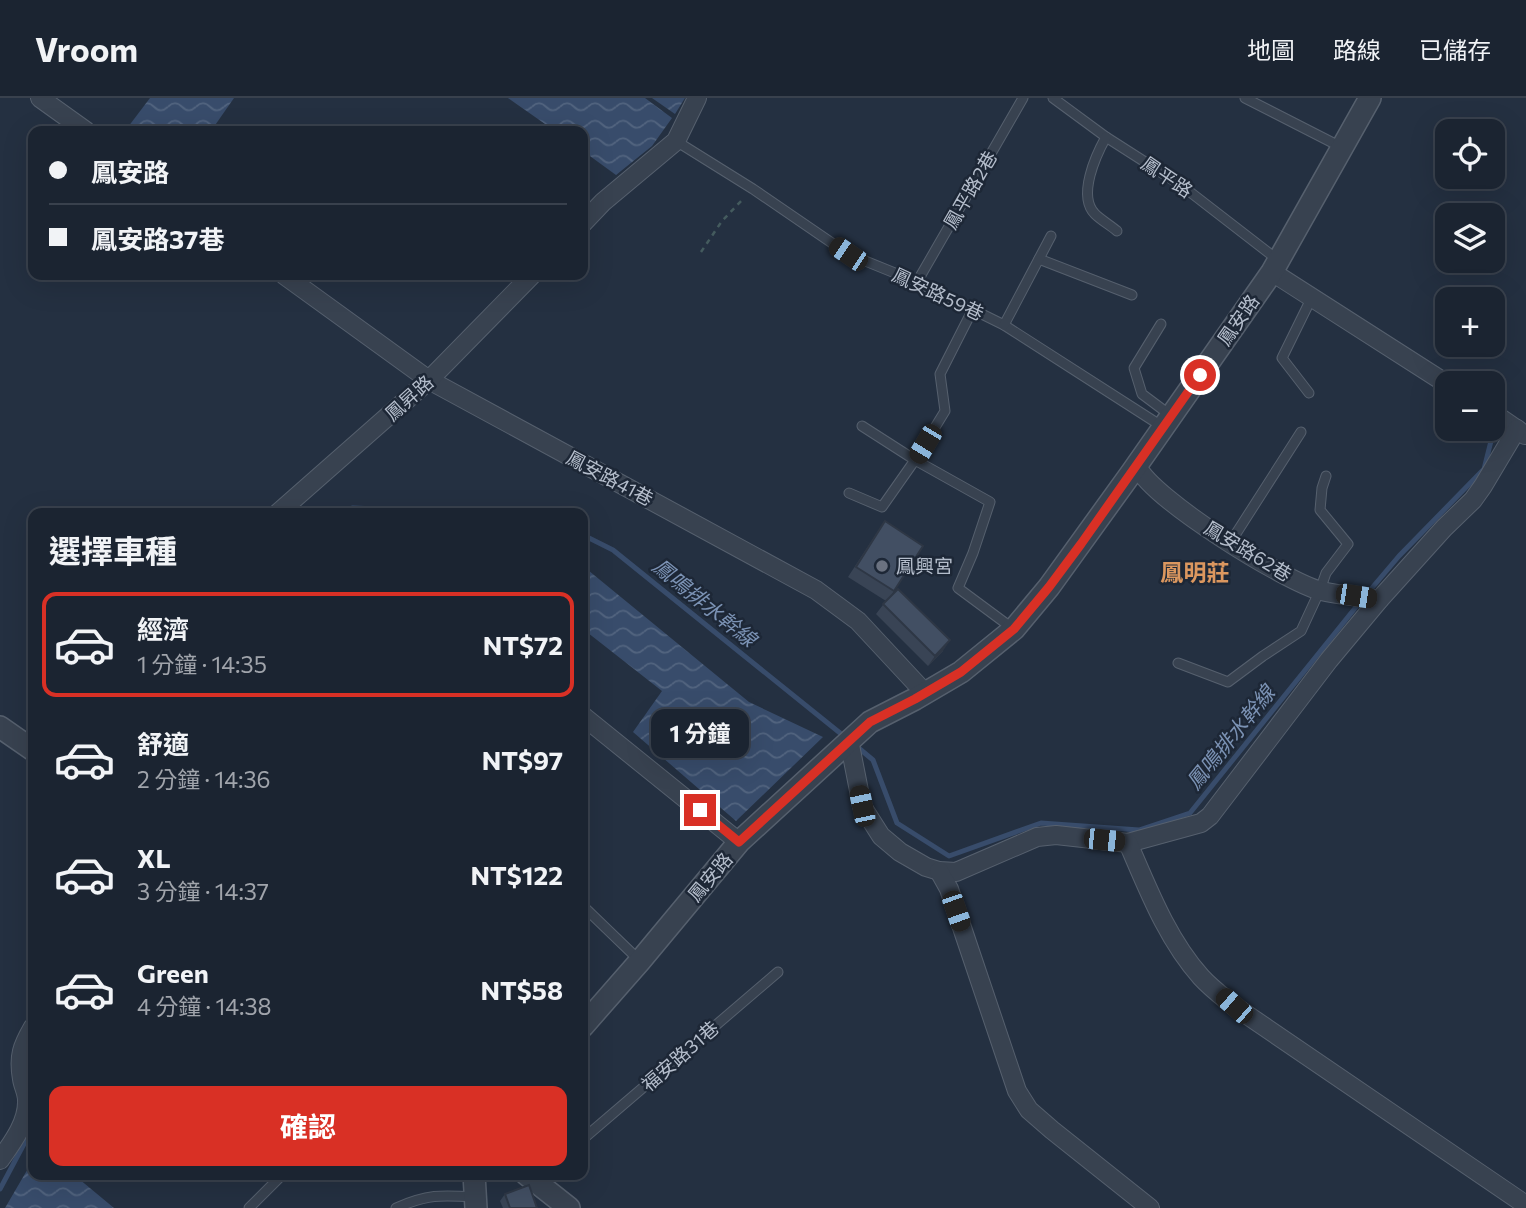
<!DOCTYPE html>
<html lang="zh-TW">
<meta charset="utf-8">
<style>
body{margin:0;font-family:Commissioner,"Noto Sans TC",sans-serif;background:#28303d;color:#f1f3f6;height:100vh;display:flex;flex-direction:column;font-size:26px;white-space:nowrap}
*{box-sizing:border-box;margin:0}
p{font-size:23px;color:#a0a4ab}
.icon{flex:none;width:38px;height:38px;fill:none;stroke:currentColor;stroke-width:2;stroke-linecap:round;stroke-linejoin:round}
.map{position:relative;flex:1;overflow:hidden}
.side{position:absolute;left:28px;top:410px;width:560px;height:672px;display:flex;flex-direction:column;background:#1b2431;border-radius:14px;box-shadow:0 7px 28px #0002,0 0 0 2px #39414d}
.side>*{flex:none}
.guide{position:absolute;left:28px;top:28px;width:560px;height:154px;border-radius:14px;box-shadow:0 7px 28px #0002,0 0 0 2px #39414d;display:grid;align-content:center;height:154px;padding:0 21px;background:#1b2431}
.buttons{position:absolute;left:1435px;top:21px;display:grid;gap:14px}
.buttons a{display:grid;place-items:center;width:70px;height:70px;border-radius:14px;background:#1b2431;box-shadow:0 7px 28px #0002,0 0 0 2px #39414d;font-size:35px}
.end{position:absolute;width:32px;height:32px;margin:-16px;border:9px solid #d93025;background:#fff;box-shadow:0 0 0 4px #fff}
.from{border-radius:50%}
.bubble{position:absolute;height:49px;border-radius:14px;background:#1b2431;box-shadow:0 7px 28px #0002,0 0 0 2px #39414d;font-size:23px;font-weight:700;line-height:49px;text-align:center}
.car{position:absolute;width:21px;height:42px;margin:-21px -10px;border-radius:9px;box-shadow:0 0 5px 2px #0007;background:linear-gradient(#222 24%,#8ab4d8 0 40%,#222 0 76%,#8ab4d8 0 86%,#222 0)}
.guide b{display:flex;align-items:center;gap:24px;height:66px;font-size:26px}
.guide b+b{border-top:2px solid #39414d}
.guide i{width:18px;height:18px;background:#f1f3f6}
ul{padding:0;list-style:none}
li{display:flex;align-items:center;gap:21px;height:105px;margin:0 14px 10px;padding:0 7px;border:4px solid transparent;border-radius:14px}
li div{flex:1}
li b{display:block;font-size:26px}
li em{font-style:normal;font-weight:700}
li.selected{border-color:#d93025}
li>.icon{width:63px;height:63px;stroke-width:1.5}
h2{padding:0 21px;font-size:32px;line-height:84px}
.cta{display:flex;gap:14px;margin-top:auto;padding:14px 21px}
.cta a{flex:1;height:80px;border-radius:14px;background:#d93025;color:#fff;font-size:28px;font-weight:700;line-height:80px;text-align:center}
header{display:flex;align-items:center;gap:42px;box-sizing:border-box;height:98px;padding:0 35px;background:#1b2431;border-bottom:2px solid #39414d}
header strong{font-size:33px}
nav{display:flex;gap:38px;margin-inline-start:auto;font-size:24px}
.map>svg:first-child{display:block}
</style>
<header>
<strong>Vroom</strong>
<nav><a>地圖</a><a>路線</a><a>已儲存</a></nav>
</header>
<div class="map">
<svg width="1526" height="1110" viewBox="0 0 1526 1110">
<defs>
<pattern id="water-waves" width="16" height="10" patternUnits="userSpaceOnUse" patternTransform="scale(1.75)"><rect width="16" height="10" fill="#384c6b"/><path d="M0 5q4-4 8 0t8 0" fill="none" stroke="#52647f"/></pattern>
</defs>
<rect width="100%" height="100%" fill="#243041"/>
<!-- water -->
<g fill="url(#water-waves)">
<polygon points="150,0 234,0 211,33 125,33"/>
<polygon points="508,0 645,0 672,20 652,48 616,77 583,53 583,33 555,33"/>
<polygon points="652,0 685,0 675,16"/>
<polygon points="583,468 749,604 823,639 736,723 633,634 662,593 583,531"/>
<polygon points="33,1062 33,1076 73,1076 114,1110 5,1110"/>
</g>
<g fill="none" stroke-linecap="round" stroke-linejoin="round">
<!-- stream -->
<g stroke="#384c6b" stroke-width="5">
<polyline points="333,415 353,410 468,415"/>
<polyline points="583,437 613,452 845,639"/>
<polyline points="1366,497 1399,458 1484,371 1494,331"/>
<polyline points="855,647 873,662 897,725 949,758 1041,725 1139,732 1190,715 1360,504"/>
<polyline points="0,1091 33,1029"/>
</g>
<defs>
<g id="service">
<polyline points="1053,0 1106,39 1181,87 1278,162"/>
<polyline points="1245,0 1341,49"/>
<path d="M1106 39C1096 57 1077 98 1095 116 1101 122 1110 127 1117 133"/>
<polyline points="676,43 753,91 848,156 917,184 1004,227 1163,329"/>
<polyline points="1039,161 1132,197"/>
<polyline points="917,184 1023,0"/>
<polyline points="1161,226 1134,270 1142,296 1170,317"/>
<polyline points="1004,227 1051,138"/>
<polyline points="1309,295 1282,260 1312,199"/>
<polyline points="862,328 915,362 990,404 973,455 958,490 1012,530"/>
<polyline points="849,395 882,409 915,362 945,313 940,276 973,211"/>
<polyline points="1230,445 1301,334"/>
<polyline points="1178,565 1228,584 1263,558 1301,533 1320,492 1326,475 1348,446 1320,412 1322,390 1326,378"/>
<polyline points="583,808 639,862"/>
<polyline points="583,1041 778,874"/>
<polyline points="249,1110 283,1076"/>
<path d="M396 1110C428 1096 441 1097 475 1099"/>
</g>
<g id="minor">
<polyline points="40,0 86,33"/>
<polyline points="583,125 603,104 676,43 697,0"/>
<polyline points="1272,174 1447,286"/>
<polyline points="284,177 429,282 816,492 858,523 925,595"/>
<polyline points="1493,315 1525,337"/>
<path d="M1137 368C1152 401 1284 483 1321 493 1340 497 1360 499 1379 502"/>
<polyline points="278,415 429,282 532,177"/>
<polyline points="583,618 739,744"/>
<polyline points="849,642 862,708 881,738 900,754 926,769 939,773 956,774 1037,739 1056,737 1128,745 1201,725 1210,718 1329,562 1379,502 1444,430 1473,402 1483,388 1517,331"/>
<path d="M1128 745C1148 791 1167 841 1201 879 1211 890 1223 899 1234 908L1526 1107"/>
<polyline points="939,773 949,791 1017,993 1029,1012 1052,1032 1150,1110"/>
<path d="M0 1062C12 1045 28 1024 27 1002 27 995 23 988 22 981 18 958 22 948 33 929"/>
</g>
<g id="tertiary">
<polyline points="0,629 33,652"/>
<polyline points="583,928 640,863 739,744 870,624 915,601 961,574 1014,531 1049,489 1132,374 1272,174 1370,0"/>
<polyline points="474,1076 476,1110"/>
<polyline points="526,1076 569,1110"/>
</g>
</defs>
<!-- service casing -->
<use href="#service" stroke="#56606e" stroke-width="11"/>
<!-- minor casing -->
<use href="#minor" stroke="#56606e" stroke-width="20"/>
<!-- tertiary casing -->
<use href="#tertiary" stroke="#56606e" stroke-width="24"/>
<!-- path -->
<polyline stroke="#445b5e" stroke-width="2.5" stroke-dasharray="5 5" stroke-linecap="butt" points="701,154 722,123 743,101"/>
<!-- service -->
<use href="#service" stroke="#384250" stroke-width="9"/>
<!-- minor -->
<use href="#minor" stroke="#384250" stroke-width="18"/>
<!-- tertiary -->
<use href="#tertiary" stroke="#384250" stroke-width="21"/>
</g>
<!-- wall -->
<g fill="#394455">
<polygon points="878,433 923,448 889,501 943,553 928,568 876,516 886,503 848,479"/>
<polygon points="505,1096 537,1110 503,1110 500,1103"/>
</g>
<!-- shaded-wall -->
<polygon fill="#2e3745" points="950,542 943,553 928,568 935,558"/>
<!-- building -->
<g fill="#424f63" stroke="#2e3745" stroke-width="2">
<polygon points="885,423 923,448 894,493 856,469"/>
<polygon points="898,491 950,542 935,558 883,506"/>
<polygon points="529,1087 537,1110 510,1110 505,1096"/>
</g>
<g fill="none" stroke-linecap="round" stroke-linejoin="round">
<!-- route -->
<polyline stroke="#d93025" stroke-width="9" points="700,712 739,744 870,624 915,601 961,574 1014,531 1049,489 1081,446 1200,277"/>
</g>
<!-- markers -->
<circle fill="#6b7280" stroke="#1d2736" stroke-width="2.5" cx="882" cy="468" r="7"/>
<g text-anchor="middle" stroke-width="5" stroke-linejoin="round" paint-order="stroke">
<!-- street labels -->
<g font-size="19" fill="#b4bdcb" stroke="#1d2736">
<text transform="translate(1167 79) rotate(34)" y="7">鳳平路</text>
<text transform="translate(970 92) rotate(-60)" y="7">鳳平路2巷</text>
<text transform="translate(938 196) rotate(25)" y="7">鳳安路59巷</text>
<text transform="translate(1238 222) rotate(-55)" y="7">鳳安路</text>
<text transform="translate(409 300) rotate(-42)" y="7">鳳昇路</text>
<text transform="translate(610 380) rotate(28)" y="7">鳳安路41巷</text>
<text transform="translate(1248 453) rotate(31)" y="7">鳳安路62巷</text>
<text transform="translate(710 779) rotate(-50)" y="7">鳳安路</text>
<text transform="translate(680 958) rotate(-41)" y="7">福安路31巷</text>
</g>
<!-- poi labels -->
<g font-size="19" fill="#b4bdcb" stroke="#1d2736" text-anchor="start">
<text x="896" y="475">鳳興宮</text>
</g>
<!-- water labels -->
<g font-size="21" font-style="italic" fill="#7b92b4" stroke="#1d2736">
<text transform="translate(704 505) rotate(39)" y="7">鳳鳴排水幹線</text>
<text transform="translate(1231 640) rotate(-51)" y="7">鳳鳴排水幹線</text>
</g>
<!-- quarter labels -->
<g font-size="23" font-weight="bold" fill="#db975f" stroke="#1d2736">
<text x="1195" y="483">鳳明莊</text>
</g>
</g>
</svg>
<div class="buttons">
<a><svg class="icon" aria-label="locate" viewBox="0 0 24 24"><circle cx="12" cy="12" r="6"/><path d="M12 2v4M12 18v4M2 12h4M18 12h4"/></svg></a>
<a><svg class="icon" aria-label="layers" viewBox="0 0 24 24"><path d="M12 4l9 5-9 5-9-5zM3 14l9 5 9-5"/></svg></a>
<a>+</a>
<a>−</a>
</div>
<i class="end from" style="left:1200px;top:277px"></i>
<i class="end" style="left:700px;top:712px"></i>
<div class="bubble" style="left:651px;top:611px;width:98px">1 分鐘</div>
<i class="car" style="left:848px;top:156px;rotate:304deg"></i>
<i class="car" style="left:925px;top:346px;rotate:211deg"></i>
<i class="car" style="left:1356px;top:498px;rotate:99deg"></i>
<i class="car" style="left:862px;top:708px;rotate:348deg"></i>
<i class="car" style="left:1104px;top:742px;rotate:96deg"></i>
<i class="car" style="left:956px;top:813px;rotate:161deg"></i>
<i class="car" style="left:1234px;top:908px;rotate:311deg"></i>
<div class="guide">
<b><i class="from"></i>鳳安路</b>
<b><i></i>鳳安路37巷</b>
</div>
<section class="side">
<h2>選擇車種</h2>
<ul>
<li class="selected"><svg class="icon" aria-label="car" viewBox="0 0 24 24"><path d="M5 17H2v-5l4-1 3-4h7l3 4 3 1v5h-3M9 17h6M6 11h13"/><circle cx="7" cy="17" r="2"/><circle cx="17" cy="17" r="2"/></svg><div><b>經濟</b><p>1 分鐘 · 14:35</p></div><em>NT$72</em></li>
<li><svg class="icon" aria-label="car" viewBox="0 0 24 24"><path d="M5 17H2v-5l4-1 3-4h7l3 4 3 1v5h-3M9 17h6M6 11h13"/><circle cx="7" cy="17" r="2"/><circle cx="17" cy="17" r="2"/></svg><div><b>舒適</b><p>2 分鐘 · 14:36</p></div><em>NT$97</em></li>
<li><svg class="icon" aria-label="car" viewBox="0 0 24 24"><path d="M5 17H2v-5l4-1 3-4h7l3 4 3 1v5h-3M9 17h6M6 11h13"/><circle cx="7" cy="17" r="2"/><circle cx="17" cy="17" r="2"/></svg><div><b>XL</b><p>3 分鐘 · 14:37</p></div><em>NT$122</em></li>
<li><svg class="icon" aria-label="car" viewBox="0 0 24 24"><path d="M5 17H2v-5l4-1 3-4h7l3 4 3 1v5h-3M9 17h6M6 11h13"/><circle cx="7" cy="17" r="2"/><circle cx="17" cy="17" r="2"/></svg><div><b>Green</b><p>4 分鐘 · 14:38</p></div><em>NT$58</em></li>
</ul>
<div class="cta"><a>確認</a></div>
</section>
</div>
